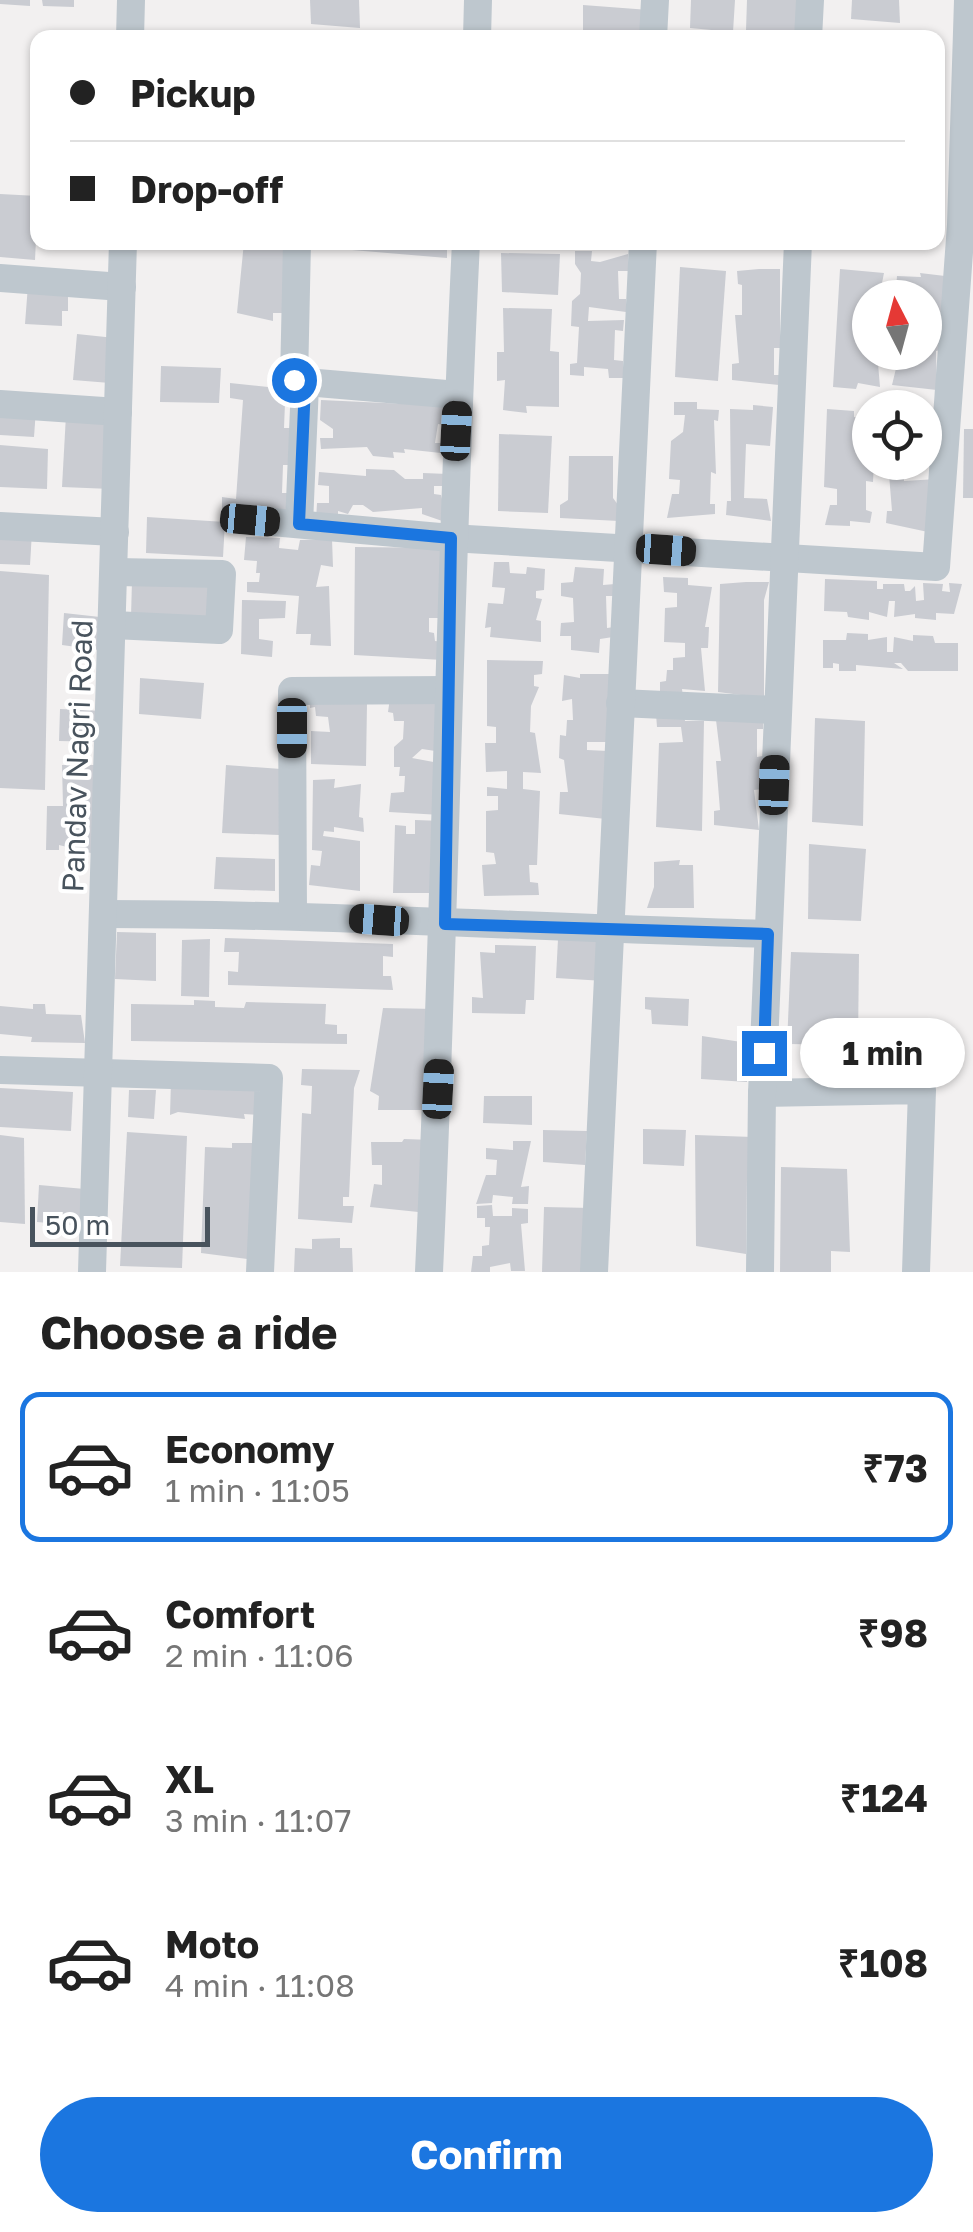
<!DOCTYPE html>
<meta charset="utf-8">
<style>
body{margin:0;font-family:"Golos Text",sans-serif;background:#f6f6f6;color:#222;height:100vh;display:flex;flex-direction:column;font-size:38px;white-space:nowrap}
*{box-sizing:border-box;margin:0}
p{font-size:32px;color:#767676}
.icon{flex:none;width:55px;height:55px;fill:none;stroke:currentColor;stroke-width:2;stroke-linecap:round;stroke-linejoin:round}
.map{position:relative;height:1272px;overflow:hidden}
.side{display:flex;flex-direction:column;background:#fff;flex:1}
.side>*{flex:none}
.top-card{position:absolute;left:30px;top:30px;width:915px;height:220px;border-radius:20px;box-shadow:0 2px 8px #0004;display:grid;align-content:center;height:220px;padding:0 40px;background:#fff}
.needle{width:65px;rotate:354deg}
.fabs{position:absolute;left:852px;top:280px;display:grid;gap:20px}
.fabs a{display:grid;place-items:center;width:90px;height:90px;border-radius:50%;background:#fff;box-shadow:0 2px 8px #0004;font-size:50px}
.scale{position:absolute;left:30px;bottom:25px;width:180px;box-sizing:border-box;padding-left:10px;border:5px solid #48535d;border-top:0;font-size:28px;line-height:35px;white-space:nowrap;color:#48535d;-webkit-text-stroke:8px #fff;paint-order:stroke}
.end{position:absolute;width:45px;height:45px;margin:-22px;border:12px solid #1b76e0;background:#fff;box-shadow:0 0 0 5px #fff}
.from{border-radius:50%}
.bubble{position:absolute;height:70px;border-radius:35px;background:#fff;box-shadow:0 2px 8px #0004;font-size:32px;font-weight:700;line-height:70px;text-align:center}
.car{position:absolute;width:30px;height:60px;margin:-30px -15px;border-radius:12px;box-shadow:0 0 8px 2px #0007;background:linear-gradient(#222 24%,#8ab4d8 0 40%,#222 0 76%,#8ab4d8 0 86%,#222 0)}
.top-card b{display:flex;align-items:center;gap:35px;height:95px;font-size:38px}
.top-card b+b{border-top:2px solid #e0e0e0}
.top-card i{width:25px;height:25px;background:#222}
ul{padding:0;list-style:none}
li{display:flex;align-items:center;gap:30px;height:150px;margin:0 20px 15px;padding:0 20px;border:5px solid transparent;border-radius:20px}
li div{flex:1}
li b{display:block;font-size:38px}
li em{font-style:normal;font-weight:700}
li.current{border-color:#1b76e0}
li>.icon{width:90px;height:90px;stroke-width:1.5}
h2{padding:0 40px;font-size:45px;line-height:120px}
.primary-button{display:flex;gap:20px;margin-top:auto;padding:20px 40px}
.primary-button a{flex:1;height:115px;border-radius:60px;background:#1b76e0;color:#fff;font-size:40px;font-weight:700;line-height:115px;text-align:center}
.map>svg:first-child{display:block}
</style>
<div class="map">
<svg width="973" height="1272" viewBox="0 0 973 1272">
<rect width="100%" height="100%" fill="#f2f0f0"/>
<!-- building -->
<g fill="#caccd2">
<polygon points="0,0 30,0 30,6 0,4"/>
<polygon points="42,0 74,0 74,7 43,6"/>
<polygon points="310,0 359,0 360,28 311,24"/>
<polygon points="691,0 735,0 733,32 690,28"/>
<polygon points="747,0 797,0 795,35 746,30"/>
<polygon points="852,0 899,0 900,23 851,19"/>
<polygon points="583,5 649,10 648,38 583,38"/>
<polygon points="0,194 38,196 35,260 0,257"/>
<polygon points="244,242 290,242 288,313 273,313 273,321 237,313"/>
<polygon points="340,242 447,242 447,258 340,249"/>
<polygon points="575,251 592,251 591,261 600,262 628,254 629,271 618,271 619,299 626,299 626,312 589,307 588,321 624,320 623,331 615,330 614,360 623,361 623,378 609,378 608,369 584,367 584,376 570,375 570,364 577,363 579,327 571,326 572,301 580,294 581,273 575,264"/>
<polygon points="501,253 560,254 558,295 502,292"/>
<polygon points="680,267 726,271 718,381 675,377"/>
<polygon points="759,269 780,269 780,348 774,348 774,375 780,375 779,385 732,380 732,364 739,363 735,315 742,315 742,285 738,284 737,271"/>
<polygon points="840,269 884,273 879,298 870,298 870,352 877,352 880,387 858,383 856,389 833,387"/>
<polygon points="920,273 945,276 940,350 936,351 937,390 892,385 900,352 925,352 925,298 902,298 902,288 896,288 897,276 921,277"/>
<polygon points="28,285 68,288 68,311 62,311 62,326 25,324"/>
<polygon points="503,308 552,309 550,351 559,352 559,407 526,406 527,413 503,410 505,380 497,381 497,352 504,352"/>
<polygon points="77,334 115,338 110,383 73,380"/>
<polygon points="161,366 221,368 219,403 160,402"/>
<polygon points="230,383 297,390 298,404 285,403 284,428 299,428 297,465 283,465 282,493 292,493 292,512 222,509 222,497 236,499 243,400 230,398"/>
<polygon points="321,400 449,406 450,426 438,424 435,443 449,443 450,454 404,449 405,453 393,452 394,458 373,456 367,447 321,449 320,438 333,438 333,429 320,420"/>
<polygon points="674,402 697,402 697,409 719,410 718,421 714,420 716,474 711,472 710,504 715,504 715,514 667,518 672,494 679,494 680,480 669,479 671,441 683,432 685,415 674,415"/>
<polygon points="753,405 773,407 770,446 746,444 744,498 767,499 771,521 726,515 727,501 731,501 730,409 753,410"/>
<polygon points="0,407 36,409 34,437 0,435"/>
<polygon points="827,409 854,411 854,417 870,419 868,460 874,462 873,482 866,481 866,510 872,512 870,523 850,521 850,526 825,525 830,505 837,505 837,489 824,487"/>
<polygon points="925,414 940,414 939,426 932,426 931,456 936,467 925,466"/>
<polygon points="66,415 106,417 111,489 62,487"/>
<polygon points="964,429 973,429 973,498 963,498"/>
<polygon points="499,434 552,436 548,513 498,511"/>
<polygon points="0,445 48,449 47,489 0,487"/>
<polygon points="569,456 613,456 613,498 621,509 619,521 560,518 560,505 568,500"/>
<polygon points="888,462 904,462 904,481 937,479 928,532 886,523 887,511 892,511"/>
<polygon points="366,469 394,470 405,479 423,479 423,473 448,474 449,486 434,486 434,494 441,495 448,523 422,514 422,508 373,512 363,505 353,505 348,514 338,511 338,516 316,520 317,503 329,503 329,486 318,485 319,472 366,476"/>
<polygon points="147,517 225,522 223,557 146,553"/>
<polygon points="0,530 32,532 30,565 0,564"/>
<polygon points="246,537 280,538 279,548 298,550 300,540 332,539 333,567 321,565 316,587 329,586 331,646 310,645 311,634 296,634 299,596 247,592 247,582 259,582 260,573 256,573 257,561 244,560"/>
<polygon points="355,547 444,548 443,618 429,618 429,632 434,633 435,641 443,642 443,660 354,655"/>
<polygon points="494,562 509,562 510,573 526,574 527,567 545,569 544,590 536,591 536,598 542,599 536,620 541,621 541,642 490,637 491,627 485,628 488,603 503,604 505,588 492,587"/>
<polygon points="575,567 604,569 603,585 615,584 615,596 606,596 607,628 614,627 613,637 600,639 599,653 571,650 571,636 560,636 561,623 574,622 573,598 561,596 561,583 573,582"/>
<polygon points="0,571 49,575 45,790 0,788"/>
<polygon points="663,577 688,578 688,585 712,587 705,627 709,627 708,648 701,648 705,691 682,689 683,697 660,697 660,682 666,681 667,670 673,670 673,658 685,657 685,643 664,642 665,608 677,607 677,593 664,592"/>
<polygon points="825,579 877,581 877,589 883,589 883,584 904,584 905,591 910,591 915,586 916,601 924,600 923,583 943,584 942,591 950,592 949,583 962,584 954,614 936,613 936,620 915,618 915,614 894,617 895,601 889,601 887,617 869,612 869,620 848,617 847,612 824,611"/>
<polygon points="132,580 211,584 209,620 131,617"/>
<polygon points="746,582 769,582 764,600 764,698 718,692 720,584"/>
<polygon points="242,600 286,601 285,618 259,619 259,639 273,641 272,657 241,654"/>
<polygon points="64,613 109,618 106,651 62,645"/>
<polygon points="847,633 868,634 868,640 887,637 887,652 893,652 894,637 913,641 913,635 933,636 935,643 958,643 958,671 908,671 901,663 894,663 903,669 856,665 856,671 839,671 839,664 833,663 833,668 823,668 823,640 846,640"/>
<polygon points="487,660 543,661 542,674 534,675 534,686 539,687 531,706 530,732 535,733 541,773 523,772 523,789 540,791 537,865 529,865 530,882 538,883 539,895 484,896 482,865 496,864 494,853 486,852 486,811 498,810 498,796 487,796 487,787 507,789 507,771 486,772 485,743 496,743 496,727 487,726"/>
<polygon points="580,674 614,674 610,742 587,742 587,750 608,751 606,819 559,814 560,792 568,792 564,760 559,758 560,735 566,736 567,720 573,720 572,699 562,701 564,675 580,678"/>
<polygon points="140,678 204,683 201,719 139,714"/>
<polygon points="309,694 367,704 366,766 311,764 311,731 330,732 328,717 316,716 315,707 310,708"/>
<polygon points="390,698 441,699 442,752 422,749 412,758 439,763 441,815 389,812 391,793 404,792 405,776 399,776 400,767 394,767 394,747 403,739 404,721 394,721 393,713 388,712"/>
<polygon points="60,709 104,711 104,742 59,741"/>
<polygon points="656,714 684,714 685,721 704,721 702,831 656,827 659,743 683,742 681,727 657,727"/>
<polygon points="815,718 865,721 863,826 812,822"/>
<polygon points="716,720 763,720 763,729 757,729 757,757 763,756 762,789 754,790 759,830 714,825 714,811 720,810 716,761 721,761"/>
<polygon points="62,765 97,765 95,854 59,845 59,850 46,850 47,806 63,806"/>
<polygon points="226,765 281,769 279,835 222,833"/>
<polygon points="335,779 334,788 361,784 359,817 363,818 364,832 334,827 334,832 324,831 323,836 360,841 360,891 309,885 311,865 320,866 322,851 312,850 313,780"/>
<polygon points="415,820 443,821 443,893 393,893 395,825 406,826 406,834 415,834"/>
<polygon points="809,844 866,849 861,921 808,919"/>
<polygon points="216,857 275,859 275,891 214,889"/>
<polygon points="680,860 679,865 693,865 694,908 647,908 654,887 654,862"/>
<polygon points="117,932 156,933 156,981 115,979"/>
<polygon points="225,938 393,944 393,957 383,956 383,976 391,976 393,990 228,985 228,971 238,972 239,952 224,952"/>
<polygon points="210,939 209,997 181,996 182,940"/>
<polygon points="558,939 606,940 604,981 556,978"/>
<polygon points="495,945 536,946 534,1000 526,1000 525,1014 472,1013 472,997 483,998 480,952 495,953"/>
<polygon points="791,952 859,954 858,1045 787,1044"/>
<polygon points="645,997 689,999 688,1026 652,1024 651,1010 645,1009"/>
<polygon points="194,1000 215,1001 215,1007 244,1008 246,1002 326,1004 325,1024 337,1025 337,1034 347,1034 347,1044 131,1041 131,1004 194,1005"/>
<polygon points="33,1004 45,1004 46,1014 81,1015 85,1043 31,1042 32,1037 0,1034 0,1006 33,1009"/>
<polygon points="383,1008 436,1009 433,1110 378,1110 379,1096 370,1091"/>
<polygon points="702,1036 748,1043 747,1082 701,1079"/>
<polygon points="302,1069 360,1070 354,1088 349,1197 343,1197 343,1206 354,1206 352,1223 298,1219 302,1113 311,1114 312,1086 301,1085"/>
<polygon points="171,1081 259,1089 262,1115 244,1114 245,1119 178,1112 170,1115"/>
<polygon points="0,1088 73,1092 71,1131 0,1127"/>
<polygon points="129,1090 156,1090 154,1119 128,1117"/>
<polygon points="484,1096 532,1096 532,1125 483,1123"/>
<polygon points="643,1129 686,1130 684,1166 643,1164"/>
<polygon points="543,1130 587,1131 585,1165 543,1162"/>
<polygon points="127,1132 187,1136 182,1268 120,1266"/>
<polygon points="0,1135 24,1138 25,1224 0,1222"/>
<polygon points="695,1135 753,1137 753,1178 747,1179 746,1254 696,1246"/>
<polygon points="404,1139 433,1140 428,1213 370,1207 374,1184 382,1185 382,1165 372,1165 371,1142 402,1142"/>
<polygon points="513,1141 531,1141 521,1187 529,1186 528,1204 512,1204 513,1197 493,1195 492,1203 476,1204 486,1175 496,1175 497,1160 486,1159 486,1148 513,1150"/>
<polygon points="232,1143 259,1143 255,1260 201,1253 205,1147 232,1148"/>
<polygon points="781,1167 847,1169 850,1252 831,1251 831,1272 780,1272"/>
<polygon points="39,1185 85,1189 82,1226 37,1222"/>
<polygon points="492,1205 493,1216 512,1216 512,1208 528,1209 528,1223 521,1224 525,1271 511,1271 510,1263 490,1267 490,1272 471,1272 473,1256 482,1256 482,1246 489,1245 490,1227 485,1227 485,1218 477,1218 477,1206"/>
<polygon points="544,1207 592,1208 590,1272 542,1272"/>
<polygon points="340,1238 340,1248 352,1248 353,1272 294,1272 295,1248 312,1249 312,1239"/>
</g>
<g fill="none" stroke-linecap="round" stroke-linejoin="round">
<!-- minor -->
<g stroke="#bec7ce" stroke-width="28">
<polyline points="130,38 131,0"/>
<polyline points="477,38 478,0"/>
<polyline points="653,38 655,0"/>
<polyline points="808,38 810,0"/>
<polyline points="297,242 294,381 458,395"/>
<polyline points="0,278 122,287"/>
<polyline points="0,404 118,412"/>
<polyline points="250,520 451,538 936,567 961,225 968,0"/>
<polyline points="299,524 305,385"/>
<polyline points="0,526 115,532"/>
<polyline points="113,625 219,630 222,574 116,572"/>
<polyline points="620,703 776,710"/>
<path d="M106 914C327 914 547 928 768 934"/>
<polyline points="293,914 292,691 448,690"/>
<polyline points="0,1070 269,1078 260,1272"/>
<polyline points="762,1093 922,1090 916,1272"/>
<polyline points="92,1272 123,242"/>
<path d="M429 1272C445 929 449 586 466 242"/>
<polyline points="594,1272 643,242"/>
<polyline points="760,1272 762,1093 798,242"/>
</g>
</g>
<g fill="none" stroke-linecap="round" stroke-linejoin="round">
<!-- route -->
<polyline stroke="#1b76e0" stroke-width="12" points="294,380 305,384 299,524 451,538 445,924 768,934 764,1053"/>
</g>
<g text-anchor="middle" stroke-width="8" stroke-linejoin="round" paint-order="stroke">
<!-- street labels -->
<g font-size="30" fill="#48535d" stroke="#fff">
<text transform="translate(78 756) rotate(-88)" y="10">Pandav Nagri Road</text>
</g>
</g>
</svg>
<div class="fabs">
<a><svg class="needle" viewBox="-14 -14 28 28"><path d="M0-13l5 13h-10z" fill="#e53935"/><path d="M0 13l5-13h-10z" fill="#767676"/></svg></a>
<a><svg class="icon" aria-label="locate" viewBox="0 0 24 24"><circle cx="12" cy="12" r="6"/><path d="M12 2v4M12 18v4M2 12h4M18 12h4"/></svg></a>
</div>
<div class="scale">50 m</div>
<i class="end from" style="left:294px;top:380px"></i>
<i class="end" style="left:764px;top:1053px"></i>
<div class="bubble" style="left:800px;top:1018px;width:165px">1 min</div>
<i class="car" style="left:456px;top:431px;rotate:3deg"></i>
<i class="car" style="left:250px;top:520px;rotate:95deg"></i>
<i class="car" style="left:666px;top:550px;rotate:94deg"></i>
<i class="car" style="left:292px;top:728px;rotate:180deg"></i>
<i class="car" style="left:774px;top:785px;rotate:2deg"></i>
<i class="car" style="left:379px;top:920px;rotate:274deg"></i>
<i class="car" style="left:438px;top:1089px;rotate:3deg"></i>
<div class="top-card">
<b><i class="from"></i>Pickup</b>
<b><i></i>Drop-off</b>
</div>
</div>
<section class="side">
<h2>Choose a ride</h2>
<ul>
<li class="current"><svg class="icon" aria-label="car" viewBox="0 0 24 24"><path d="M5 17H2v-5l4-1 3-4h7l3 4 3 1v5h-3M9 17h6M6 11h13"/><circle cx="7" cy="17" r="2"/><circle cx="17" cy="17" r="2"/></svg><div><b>Economy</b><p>1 min · 11:05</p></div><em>₹73</em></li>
<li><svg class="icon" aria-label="car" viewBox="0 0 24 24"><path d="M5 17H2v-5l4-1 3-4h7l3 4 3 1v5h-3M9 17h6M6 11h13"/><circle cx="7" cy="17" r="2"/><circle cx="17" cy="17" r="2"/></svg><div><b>Comfort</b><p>2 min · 11:06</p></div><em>₹98</em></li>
<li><svg class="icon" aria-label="car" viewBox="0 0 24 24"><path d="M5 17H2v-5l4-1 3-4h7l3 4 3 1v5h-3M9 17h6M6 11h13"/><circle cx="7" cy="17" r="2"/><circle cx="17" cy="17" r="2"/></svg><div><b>XL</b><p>3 min · 11:07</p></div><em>₹124</em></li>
<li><svg class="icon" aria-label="car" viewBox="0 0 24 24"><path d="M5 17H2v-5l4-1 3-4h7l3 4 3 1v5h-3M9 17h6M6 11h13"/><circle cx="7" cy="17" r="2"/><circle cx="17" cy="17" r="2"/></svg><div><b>Moto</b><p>4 min · 11:08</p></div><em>₹108</em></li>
</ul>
<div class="primary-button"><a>Confirm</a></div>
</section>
